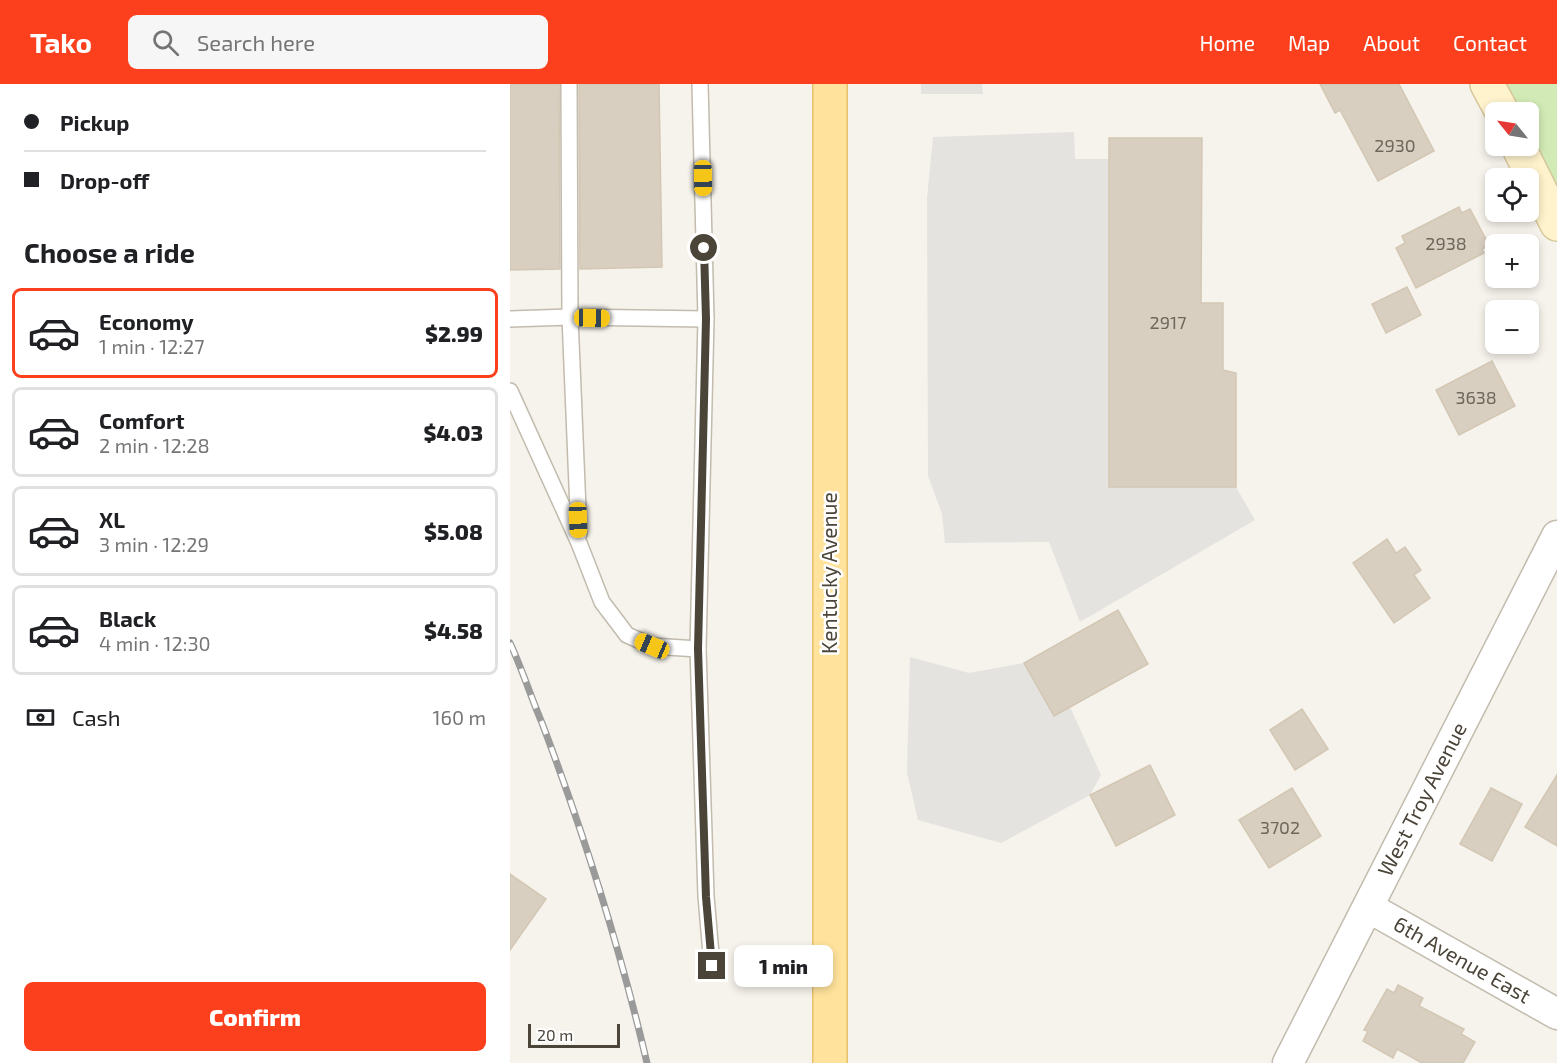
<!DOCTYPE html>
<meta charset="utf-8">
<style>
body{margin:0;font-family:"Exo 2",sans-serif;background:#f6f6f6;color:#202124;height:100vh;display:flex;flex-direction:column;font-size:22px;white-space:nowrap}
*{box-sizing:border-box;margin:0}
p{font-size:20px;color:#757577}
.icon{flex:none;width:33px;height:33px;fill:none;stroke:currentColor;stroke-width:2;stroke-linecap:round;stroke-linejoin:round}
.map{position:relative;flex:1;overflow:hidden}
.panel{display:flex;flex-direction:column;background:#fff;width:510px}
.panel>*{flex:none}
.guide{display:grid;align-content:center;height:132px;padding:0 24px;background:#fff}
.needle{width:39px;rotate:300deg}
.fabs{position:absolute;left:975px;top:18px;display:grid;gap:12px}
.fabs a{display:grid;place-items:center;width:54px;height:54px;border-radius:9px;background:#fff;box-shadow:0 3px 9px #0003;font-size:30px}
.scale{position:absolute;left:18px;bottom:15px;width:92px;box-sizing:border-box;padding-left:6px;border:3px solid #4b4439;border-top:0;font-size:16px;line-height:21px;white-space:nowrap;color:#4b4439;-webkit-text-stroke:4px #fff;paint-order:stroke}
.end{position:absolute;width:27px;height:27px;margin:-14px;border:8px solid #4b4439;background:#fff;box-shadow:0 0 0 3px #fff}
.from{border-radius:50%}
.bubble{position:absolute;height:42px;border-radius:9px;background:#fff;box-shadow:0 3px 9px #0003;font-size:20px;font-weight:800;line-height:42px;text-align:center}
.car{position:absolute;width:18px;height:36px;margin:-18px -9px;border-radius:8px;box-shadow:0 0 4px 2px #0007;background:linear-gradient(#f5c518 24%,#345 0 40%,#f5c518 0 76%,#345 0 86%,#f5c518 0)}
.guide b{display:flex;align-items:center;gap:21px;height:57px;font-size:22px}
.guide b+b{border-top:2px solid #e0e0e0}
.guide i{width:15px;height:15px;background:#202124}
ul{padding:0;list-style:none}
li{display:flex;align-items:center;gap:18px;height:90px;margin:0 12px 9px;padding:0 12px;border:3px solid #e0e0e0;border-radius:9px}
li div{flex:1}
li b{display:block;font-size:22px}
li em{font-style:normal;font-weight:800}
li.on{border-color:#fc3f1d}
li>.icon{width:54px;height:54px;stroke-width:1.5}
h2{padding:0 24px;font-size:27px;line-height:72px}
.pay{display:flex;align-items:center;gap:15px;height:66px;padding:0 24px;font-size:22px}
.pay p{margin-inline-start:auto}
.button{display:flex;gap:12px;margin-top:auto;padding:12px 24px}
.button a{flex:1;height:69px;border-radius:9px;background:#fc3f1d;color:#fff;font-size:24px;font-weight:800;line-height:69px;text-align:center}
header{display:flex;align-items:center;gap:36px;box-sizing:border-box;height:84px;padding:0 30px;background:#fc3f1d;color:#fff}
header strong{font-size:28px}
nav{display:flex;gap:33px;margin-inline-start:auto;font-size:21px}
.search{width:420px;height:54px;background:#f6f6f6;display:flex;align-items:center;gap:15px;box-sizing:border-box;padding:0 21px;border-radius:9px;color:#757577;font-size:22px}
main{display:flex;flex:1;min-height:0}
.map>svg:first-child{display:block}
</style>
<header>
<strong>Tako</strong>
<div class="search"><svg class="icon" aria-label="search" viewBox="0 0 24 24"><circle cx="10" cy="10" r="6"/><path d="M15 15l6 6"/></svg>Search here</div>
<nav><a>Home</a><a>Map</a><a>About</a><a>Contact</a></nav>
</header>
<main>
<section class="panel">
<div class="guide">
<b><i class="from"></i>Pickup</b>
<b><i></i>Drop-off</b>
</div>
<h2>Choose a ride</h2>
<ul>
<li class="on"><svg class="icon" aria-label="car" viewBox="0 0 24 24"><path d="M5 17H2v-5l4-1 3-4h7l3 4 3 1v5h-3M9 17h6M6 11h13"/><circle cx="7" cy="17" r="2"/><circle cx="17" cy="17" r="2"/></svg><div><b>Economy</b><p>1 min · 12:27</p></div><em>$2.99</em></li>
<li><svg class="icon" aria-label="car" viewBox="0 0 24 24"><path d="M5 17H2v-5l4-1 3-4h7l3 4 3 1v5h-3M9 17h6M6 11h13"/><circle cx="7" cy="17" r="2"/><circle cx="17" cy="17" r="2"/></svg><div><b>Comfort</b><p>2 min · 12:28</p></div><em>$4.03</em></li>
<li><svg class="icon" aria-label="car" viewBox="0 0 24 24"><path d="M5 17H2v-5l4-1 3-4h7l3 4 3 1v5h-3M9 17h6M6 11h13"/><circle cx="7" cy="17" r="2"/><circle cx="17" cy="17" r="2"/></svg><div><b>XL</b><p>3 min · 12:29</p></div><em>$5.08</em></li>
<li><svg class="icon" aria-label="car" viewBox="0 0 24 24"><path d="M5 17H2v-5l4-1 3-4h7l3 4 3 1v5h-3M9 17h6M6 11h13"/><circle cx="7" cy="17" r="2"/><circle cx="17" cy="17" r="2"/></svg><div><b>Black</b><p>4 min · 12:30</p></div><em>$4.58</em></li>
</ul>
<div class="pay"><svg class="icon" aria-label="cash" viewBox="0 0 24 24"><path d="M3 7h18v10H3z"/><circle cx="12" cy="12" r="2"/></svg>Cash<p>160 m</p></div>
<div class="button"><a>Confirm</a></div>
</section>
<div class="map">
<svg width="1047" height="979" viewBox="0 0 1047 979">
<rect width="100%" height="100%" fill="#f6f3ec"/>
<!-- green -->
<polygon fill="#d2eab5" points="990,0 1047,0 1047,114 1019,57 1018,28 1004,28"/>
<!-- parking -->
<g fill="#e5e3e0">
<polygon points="411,0 472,0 473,10 411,10"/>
<polygon points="564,48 565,75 599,75 599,403 726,403 745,436 570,538 539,458 435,459 432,430 418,392 417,114 423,53"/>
<polygon points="400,573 459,589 514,579 544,632 560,623 591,691 580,711 491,759 408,736 397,689"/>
</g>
<!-- building -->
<g fill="#d8cfc1" stroke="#d3c7b4" stroke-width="1.5">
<polygon points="0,0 49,0 50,185 0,186"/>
<polygon points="69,0 149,0 152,183 70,185"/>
<polygon points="810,0 889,0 924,67 868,97 830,26 825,29"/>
<polygon points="599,54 692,54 691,219 713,219 713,286 726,289 726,403 599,403"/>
<polygon points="949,123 952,129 960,125 979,161 972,165 974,169 906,204 886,164 895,159 892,152"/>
<polygon points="897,203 911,231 876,249 862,220"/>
<polygon points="982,277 1005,322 949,351 926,306"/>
<polygon points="877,455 886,469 895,463 911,486 904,491 920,514 884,539 843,479"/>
<polygon points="608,526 638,580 544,632 514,579"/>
<polygon points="792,625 818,665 785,686 760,646"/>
<polygon points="640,681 665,731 606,762 580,711"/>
<polygon points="1047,691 1047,762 1015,743"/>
<polygon points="782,704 811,752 759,784 729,736"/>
<polygon points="981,704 1012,720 982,777 950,760"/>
<polygon points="0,790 36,815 0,866"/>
<polygon points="888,901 913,914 909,922 954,945 951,950 965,958 953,979 912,979 887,965 883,974 853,957 858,947 854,946 877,905 884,909"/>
</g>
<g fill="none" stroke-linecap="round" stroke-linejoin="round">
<defs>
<g id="service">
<polyline points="59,0 60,233 196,235"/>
<polyline points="0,235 60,233 69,450"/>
<polyline points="0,307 69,459 92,518 117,551 142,562 188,565 196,812 202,882"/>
<polyline points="188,565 196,235 190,0"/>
</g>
<g id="minor">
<path id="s1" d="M858 823 1047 930"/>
<path id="s2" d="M778 979 1047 452"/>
</g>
<g id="secondary">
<polyline points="977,0 992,28"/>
<polyline points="1008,62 1047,140"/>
</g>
<polyline id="primary" points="320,979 320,0"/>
</defs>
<!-- service casing -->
<use href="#service" stroke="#c2bbae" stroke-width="18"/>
<!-- minor casing -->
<use href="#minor" stroke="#c2bbae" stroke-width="33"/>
<!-- secondary casing -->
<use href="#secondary" stroke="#d6c79b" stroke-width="36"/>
<!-- primary casing -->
<use href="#primary" stroke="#e6c16a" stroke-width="36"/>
<!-- service -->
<use href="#service" stroke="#fff" stroke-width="15"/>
<!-- minor -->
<use href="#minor" stroke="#fff" stroke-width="30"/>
<!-- secondary -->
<use href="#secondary" stroke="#fff3cd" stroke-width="33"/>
<!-- primary -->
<use href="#primary" stroke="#ffe39c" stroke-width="33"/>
<defs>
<path id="rail" d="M0 559C12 585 21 613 32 639 74 750 110 864 137 979"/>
</defs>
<!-- rail casing -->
<use href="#rail" stroke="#9a9a9a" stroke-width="7"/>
<!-- rail -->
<use href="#rail" stroke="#fff" stroke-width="4.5" stroke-dasharray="14" stroke-linecap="butt"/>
</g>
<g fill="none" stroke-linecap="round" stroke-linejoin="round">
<!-- route -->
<polyline stroke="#4b4439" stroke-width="8" points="194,164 196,235 188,565 196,813 202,882"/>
</g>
<g text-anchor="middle" stroke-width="5" stroke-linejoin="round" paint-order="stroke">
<!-- number labels -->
<g font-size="18" fill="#6e675b">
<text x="885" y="68">2930</text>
<text x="936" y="166">2938</text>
<text x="658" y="245">2917</text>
<text x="966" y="320">3638</text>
<text x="770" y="750">3702</text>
</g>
<!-- street labels -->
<g font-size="21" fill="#4b4439" stroke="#fff">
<text transform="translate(320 489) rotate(-90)" y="7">Kentucky Avenue</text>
<text dy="7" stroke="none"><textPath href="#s2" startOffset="296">West Troy Avenue</textPath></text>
<text dy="7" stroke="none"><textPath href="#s1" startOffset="108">6th Avenue East</textPath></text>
</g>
</g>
</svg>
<div class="fabs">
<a><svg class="needle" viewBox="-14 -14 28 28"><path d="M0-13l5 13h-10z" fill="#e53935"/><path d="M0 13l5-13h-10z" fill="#757577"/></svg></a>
<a><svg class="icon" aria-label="locate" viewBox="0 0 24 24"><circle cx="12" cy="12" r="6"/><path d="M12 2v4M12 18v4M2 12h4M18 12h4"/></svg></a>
<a>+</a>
<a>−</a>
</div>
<div class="scale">20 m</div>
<i class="end from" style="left:194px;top:164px"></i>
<i class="end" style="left:202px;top:882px"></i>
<div class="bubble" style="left:224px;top:861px;width:99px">1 min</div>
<i class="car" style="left:193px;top:94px;rotate:179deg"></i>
<i class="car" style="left:82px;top:234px;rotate:91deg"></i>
<i class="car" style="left:68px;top:436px;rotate:178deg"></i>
<i class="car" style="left:142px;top:562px;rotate:293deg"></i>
</div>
</main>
